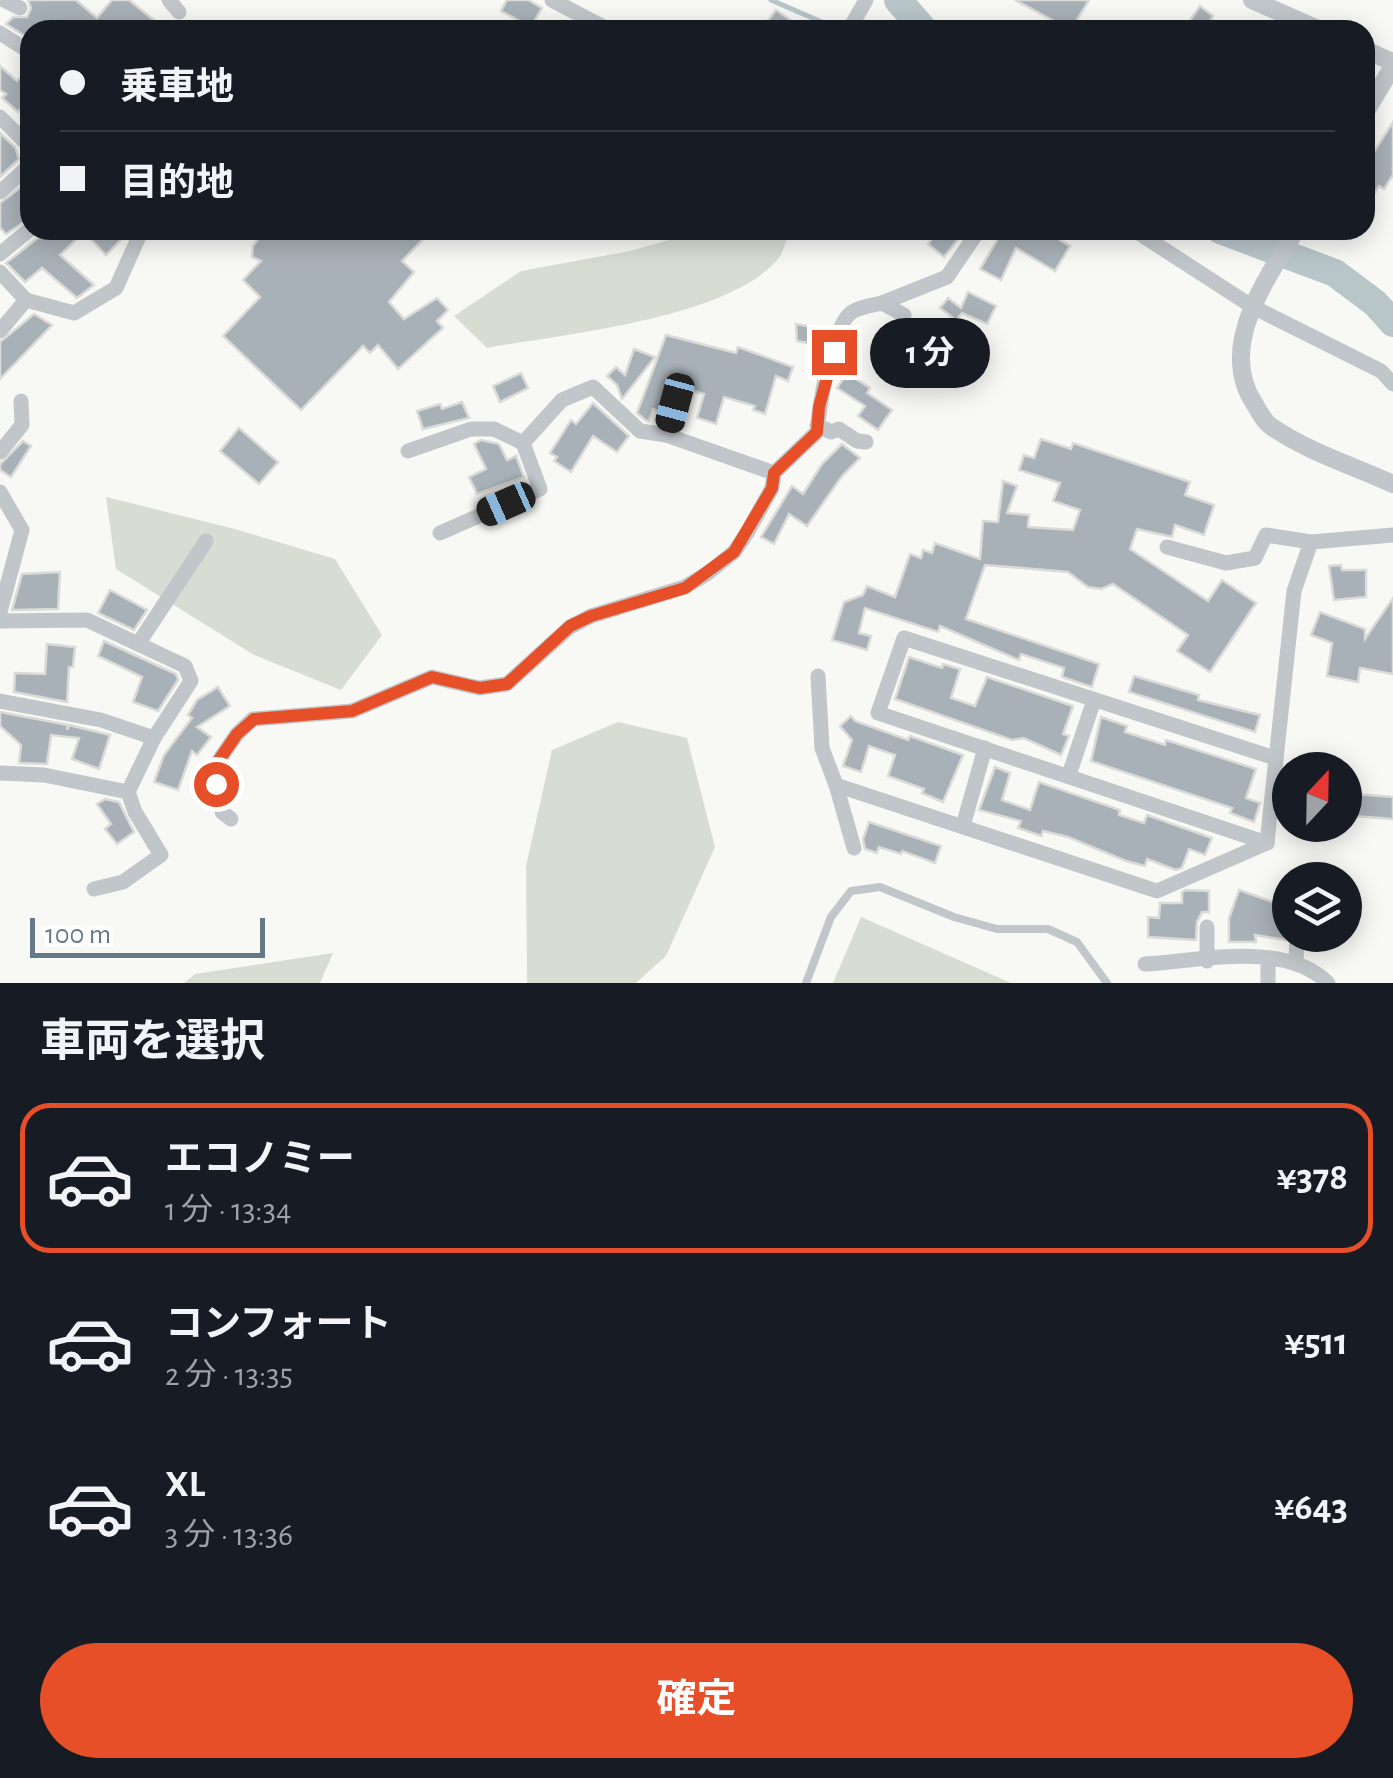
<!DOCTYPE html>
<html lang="ja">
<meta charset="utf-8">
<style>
body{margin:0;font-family:"Alegreya Sans","Noto Sans JP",sans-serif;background:#20242c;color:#f1f3f6;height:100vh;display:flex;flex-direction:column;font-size:38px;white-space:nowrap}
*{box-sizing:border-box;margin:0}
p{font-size:32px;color:#9ea1a6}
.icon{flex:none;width:55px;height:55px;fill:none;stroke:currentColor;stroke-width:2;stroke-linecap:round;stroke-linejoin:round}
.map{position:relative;height:983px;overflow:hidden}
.details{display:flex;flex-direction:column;background:#171b24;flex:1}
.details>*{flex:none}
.top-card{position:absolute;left:20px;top:20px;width:1355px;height:220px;border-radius:30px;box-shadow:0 5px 25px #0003;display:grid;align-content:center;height:220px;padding:0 40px;background:#171b24}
.needle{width:65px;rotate:22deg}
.buttons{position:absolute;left:1272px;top:752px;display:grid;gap:20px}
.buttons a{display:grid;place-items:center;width:90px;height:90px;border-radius:50%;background:#171b24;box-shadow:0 5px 25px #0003;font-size:50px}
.scale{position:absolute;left:30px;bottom:25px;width:235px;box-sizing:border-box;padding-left:10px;border:5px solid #667987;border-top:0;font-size:28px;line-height:35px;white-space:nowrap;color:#667987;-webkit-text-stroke:8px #fff;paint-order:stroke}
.end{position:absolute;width:45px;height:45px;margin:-22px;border:12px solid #e64f27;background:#fff;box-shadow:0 0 0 5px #fff}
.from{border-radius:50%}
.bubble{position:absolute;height:70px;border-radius:35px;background:#171b24;box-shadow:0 5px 25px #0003;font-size:32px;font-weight:700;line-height:70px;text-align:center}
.car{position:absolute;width:30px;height:60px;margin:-30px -15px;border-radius:12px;box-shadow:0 0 8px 2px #0007;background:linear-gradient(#222 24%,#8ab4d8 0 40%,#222 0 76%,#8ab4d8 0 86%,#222 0)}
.top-card b{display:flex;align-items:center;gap:35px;height:95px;font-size:38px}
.top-card b+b{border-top:2px solid #363941}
.top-card i{width:25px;height:25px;background:#f1f3f6}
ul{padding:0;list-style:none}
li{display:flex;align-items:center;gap:30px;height:150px;margin:0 20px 15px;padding:0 20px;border:5px solid transparent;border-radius:30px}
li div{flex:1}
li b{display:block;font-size:38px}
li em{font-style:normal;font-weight:700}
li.selected{border-color:#e64f27}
li>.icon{width:90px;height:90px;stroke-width:1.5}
h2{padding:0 40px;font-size:45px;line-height:120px}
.cta{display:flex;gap:20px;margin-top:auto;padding:20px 40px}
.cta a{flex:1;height:115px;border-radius:60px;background:#e64f27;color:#fff;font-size:40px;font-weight:700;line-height:115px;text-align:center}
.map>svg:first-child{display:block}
</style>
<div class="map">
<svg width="1393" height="983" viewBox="0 0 1393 983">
<rect width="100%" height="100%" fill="#f8f8f5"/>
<!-- green -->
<g fill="#d8ddd4">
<path d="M704 230H789C786 239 784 252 778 259 728 319 563 334 487 348L454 316 521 271 630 251Z"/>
<polygon points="106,497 235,529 335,559 382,635 341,690 254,655 116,569"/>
<polygon points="618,722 687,738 715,847 666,956 636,983 527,983 526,866 552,750"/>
<polygon points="861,917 1011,983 833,983"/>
<polygon points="333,953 320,983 184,983 195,974"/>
</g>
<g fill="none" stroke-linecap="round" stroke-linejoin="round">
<!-- stream -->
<polyline stroke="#b8c5c9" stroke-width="5" points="771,0 840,30"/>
<!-- river -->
<g stroke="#b8c5c9" stroke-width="28">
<polyline points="898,0 924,30"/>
<polyline points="1220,230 1335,273 1375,303 1393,323"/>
</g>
</g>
<!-- building -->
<g fill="#a8b1b7" stroke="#dadad7" stroke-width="2.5">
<polygon points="28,0 76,0 97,18 112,0 129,0 166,30 30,30 30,39 6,24 13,17 27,17 31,8"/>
<polygon points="507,0 528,0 542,8 531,27 501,11"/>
<polygon points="1015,0 1089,0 1071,30"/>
<polygon points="1200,6 1213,16 1211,19 1226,30 1200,30 1189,22"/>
<polygon points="776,10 805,30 761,30"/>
<polygon points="0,66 17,81 30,67 30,99 18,112 2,98 6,94 0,90"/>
<polygon points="1393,122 1393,175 1384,189 1379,186 1365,208 1365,166"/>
<polygon points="0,133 15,147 19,159 0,177"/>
<polygon points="28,182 30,218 6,234 0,228 0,203"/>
<polygon points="48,230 130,230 106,255 84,232 60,255 94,285 77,298 42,268 25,282 6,263"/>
<polygon points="265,230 432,230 402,261 414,272 389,302 404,319 437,298 448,310 437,321 443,328 398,369 378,345 370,353 363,346 301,410 223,336 260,297 243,280 261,261 252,257 253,246"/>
<polygon points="939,230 947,230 958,239 944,257 928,244"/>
<polygon points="1003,230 1043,230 1070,246 1055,271 1016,248 1001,280 980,269"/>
<polygon points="968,292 996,306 987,324 962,313 956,320 940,308 948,298 961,308"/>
<polygon points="34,314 52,325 0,379 0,342"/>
<polygon points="894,322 914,329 896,357 879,346"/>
<polygon points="796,324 828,330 822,346 797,341"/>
<polygon points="666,335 736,353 738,347 793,367 788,381 776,376 765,414 753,410 755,406 724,397 716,424 697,418 704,394 677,386 667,396 661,412 653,409 649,421 645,420 637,413"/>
<polygon points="634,349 655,357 622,399 617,385 607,376 616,367 625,375"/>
<polygon points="521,373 528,388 500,402 493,386"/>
<polygon points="847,373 870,388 867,393 892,410 878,430 858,416 865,406 837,388"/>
<polygon points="462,402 469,418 423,429 417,411 440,404 442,409"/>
<polygon points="593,403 629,436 617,452 593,436 571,472 554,461 557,457 550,453 571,420 576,424"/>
<polygon points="239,428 278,462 259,484 220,451"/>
<polygon points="1041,439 1071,449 1073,443 1190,482 1185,495 1214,505 1204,535 1175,525 1172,537 1137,529 1130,549 1208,601 1222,580 1256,603 1210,672 1177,651 1188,635 1113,584 1101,589 1088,587 1068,572 985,565 966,619 1099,664 1092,687 1062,677 1064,668 1021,654 1019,660 940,626 938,632 865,608 859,633 871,636 867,650 832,640 844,602 863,595 867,586 895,597 910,554 921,558 923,550 932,553 935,543 980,559 983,521 998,522 1003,481 1017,486 1007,513 1029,515 1028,527 1073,530 1080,510 1053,501 1060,483 1019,470 1024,455 1034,458"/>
<polygon points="481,440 499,444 507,460 516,456 524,477 477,494 469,477 486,469 474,444"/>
<polygon points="23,441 31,446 11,477 0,470 0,464"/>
<polygon points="842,444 860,458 842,476 807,526 789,514 774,544 761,537 792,486 803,494 822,464"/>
<polygon points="1341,565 1342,570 1366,570 1366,597 1334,600 1329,566"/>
<polygon points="60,572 58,609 12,610 22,574"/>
<polygon points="110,590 147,610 134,630 98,613"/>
<polygon points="1393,598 1393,674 1360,668 1358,682 1327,676 1332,643 1311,635 1320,612 1365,629 1365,639"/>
<polygon points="104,641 176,674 178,680 158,711 133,702 142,677 98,656"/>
<polygon points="47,644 75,647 73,667 69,667 67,702 14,692 15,673 45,674"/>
<polygon points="909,657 942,668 943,664 960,669 951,698 975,706 987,677 1073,706 1063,734 1069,736 1061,755 1024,738 1012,740 895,699"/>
<polygon points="1134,676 1199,695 1198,700 1260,715 1255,732 1129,692"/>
<polygon points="218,687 230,706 197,727 211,737 197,755 192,751 178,790 154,782 164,755 192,718 188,715 197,700"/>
<polygon points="0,712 68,725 67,730 69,725 110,735 99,769 72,759 79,738 51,735 47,764 19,763 21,745 0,726"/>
<polygon points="851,716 855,721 908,740 910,736 963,755 943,802 922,793 924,789 888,776 895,755 869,746 861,772 843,766 852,740 840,726"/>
<polygon points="1101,717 1127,726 1125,732 1165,745 1166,740 1256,769 1246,798 1260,803 1254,822 1230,813 1232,808 1091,761"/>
<polygon points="995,767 1010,773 1002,800 1030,810 1039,782 1120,810 1119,815 1144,823 1147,815 1212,838 1205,855 1189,849 1182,868 1176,870 1147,859 1145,866 1126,861 1068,837 1043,831 1041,836 1018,828 1021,821 979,810"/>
<polygon points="1355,794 1393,797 1393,819 1353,816"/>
<polygon points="105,799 119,802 134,832 117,844 105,829 111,824 97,804"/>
<polygon points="869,822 941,846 935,863 902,851 901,854 879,847 877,853 865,849 863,839"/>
<polygon points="1186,890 1209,891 1209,912 1202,912 1197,922 1196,940 1148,937 1148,917 1159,918 1160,903 1182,903 1182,892"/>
<polygon points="1239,890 1290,908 1286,940 1255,935 1256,942 1229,942 1229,918"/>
</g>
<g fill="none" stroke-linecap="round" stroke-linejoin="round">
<!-- service -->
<polyline stroke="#c1c6ca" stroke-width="8" points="806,983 831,917 851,891 880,887 954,917 997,929 1048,929 1077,942 1107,983"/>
<!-- minor -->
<g stroke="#c1c6ca" stroke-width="15">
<polyline points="4,0 20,8"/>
<polyline points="169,0 179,12"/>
<polyline points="552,0 609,30"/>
<polyline points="849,30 866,0"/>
<polyline points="0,33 30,52"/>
<polyline points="0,117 30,147"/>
<polyline points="0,192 30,165"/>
<polyline points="1134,230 1253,307 1381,371 1393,384"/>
<polyline points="0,254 30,229"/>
<polyline points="0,272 26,300 0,331"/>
<polyline points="26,300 74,313 116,288 141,232"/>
<polyline points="904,315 882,303 947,277 979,230"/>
<polyline points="817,425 831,432 839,429 857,441 866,442"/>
<polyline points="666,435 675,403"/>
<polyline points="408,451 471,429 494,429 523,443"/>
<polyline points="0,452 22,425 21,401"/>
<polyline points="0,492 22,530 0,612"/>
<path d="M440 533 540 489 523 443 562 400 593 387 640 431 666 435 774 473 817 432C819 408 832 325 852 312 859 307 873 305 882 303"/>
<polyline points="1167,547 1226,563 1255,558 1266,535 1311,542"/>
<polyline points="0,621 87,620 185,666 191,681 154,738 128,792 44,775 0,773"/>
<polyline points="138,644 206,541"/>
<polyline points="818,676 822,748 836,785 1157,891 1267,843"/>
<polyline points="0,701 101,720 154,738"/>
<polyline points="1069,775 1094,700"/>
<polyline points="836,785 854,848"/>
<polyline points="231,819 222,812 215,766 237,734 253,719 352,711 432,677 479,688 507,684 570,627 591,616 685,587 708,573 734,552 747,533 772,488 774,473"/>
<polyline points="963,826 985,748"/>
<polyline points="1267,843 878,713 904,638 1275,758"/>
<polyline points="1267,843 1294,591 1311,542 1393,535"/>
<polyline points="94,889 123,882 161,855 135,812 128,792"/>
<polyline points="1207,927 1207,961"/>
<polyline points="1268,959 1268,983"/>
<polyline points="1296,963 1297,935"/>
<path d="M1145 964C1200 961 1284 940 1328 983"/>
</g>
<!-- tertiary -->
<g stroke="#c1c6ca" stroke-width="18">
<polyline points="1252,0 1320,30"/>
<polyline points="1365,50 1393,62"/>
<polyline points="1365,113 1393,66"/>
<path d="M1296 230C1267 279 1217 346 1254 403 1259 411 1264 422 1272 427 1308 452 1354 466 1393 484"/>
</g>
</g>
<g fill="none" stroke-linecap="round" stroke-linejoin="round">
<!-- route -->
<polyline stroke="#e64f27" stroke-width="12" points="216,784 215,766 237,734 254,719 352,711 432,677 480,688 507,684 570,626 591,616 685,588 734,552 772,488 774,473 817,432 819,407 834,352"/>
</g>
</svg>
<div class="buttons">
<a><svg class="needle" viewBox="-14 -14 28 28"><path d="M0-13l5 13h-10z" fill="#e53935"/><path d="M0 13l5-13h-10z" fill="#9ea1a6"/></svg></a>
<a><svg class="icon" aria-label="layers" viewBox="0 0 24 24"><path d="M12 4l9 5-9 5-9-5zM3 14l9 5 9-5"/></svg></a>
</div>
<div class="scale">100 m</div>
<i class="end from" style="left:216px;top:784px"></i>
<i class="end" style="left:834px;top:352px"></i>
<div class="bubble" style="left:870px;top:318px;width:120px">1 分</div>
<i class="car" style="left:675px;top:403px;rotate:195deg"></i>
<i class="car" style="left:506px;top:504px;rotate:246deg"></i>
<div class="top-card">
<b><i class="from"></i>乗車地</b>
<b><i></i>目的地</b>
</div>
</div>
<section class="details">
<h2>車両を選択</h2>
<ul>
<li class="selected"><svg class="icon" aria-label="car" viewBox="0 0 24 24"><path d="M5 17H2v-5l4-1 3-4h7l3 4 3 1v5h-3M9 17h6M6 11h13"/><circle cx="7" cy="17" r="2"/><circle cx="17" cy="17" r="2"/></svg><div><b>エコノミー</b><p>1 分 · 13:34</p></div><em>¥378</em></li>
<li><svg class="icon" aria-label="car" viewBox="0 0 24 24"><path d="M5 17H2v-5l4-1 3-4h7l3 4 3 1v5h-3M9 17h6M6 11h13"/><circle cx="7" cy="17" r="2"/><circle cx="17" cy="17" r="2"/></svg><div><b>コンフォート</b><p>2 分 · 13:35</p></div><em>¥511</em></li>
<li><svg class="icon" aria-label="car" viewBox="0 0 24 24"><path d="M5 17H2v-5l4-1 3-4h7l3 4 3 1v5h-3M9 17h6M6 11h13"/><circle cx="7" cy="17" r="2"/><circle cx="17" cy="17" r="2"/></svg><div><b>XL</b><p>3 分 · 13:36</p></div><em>¥643</em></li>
</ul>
<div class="cta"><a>確定</a></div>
</section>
